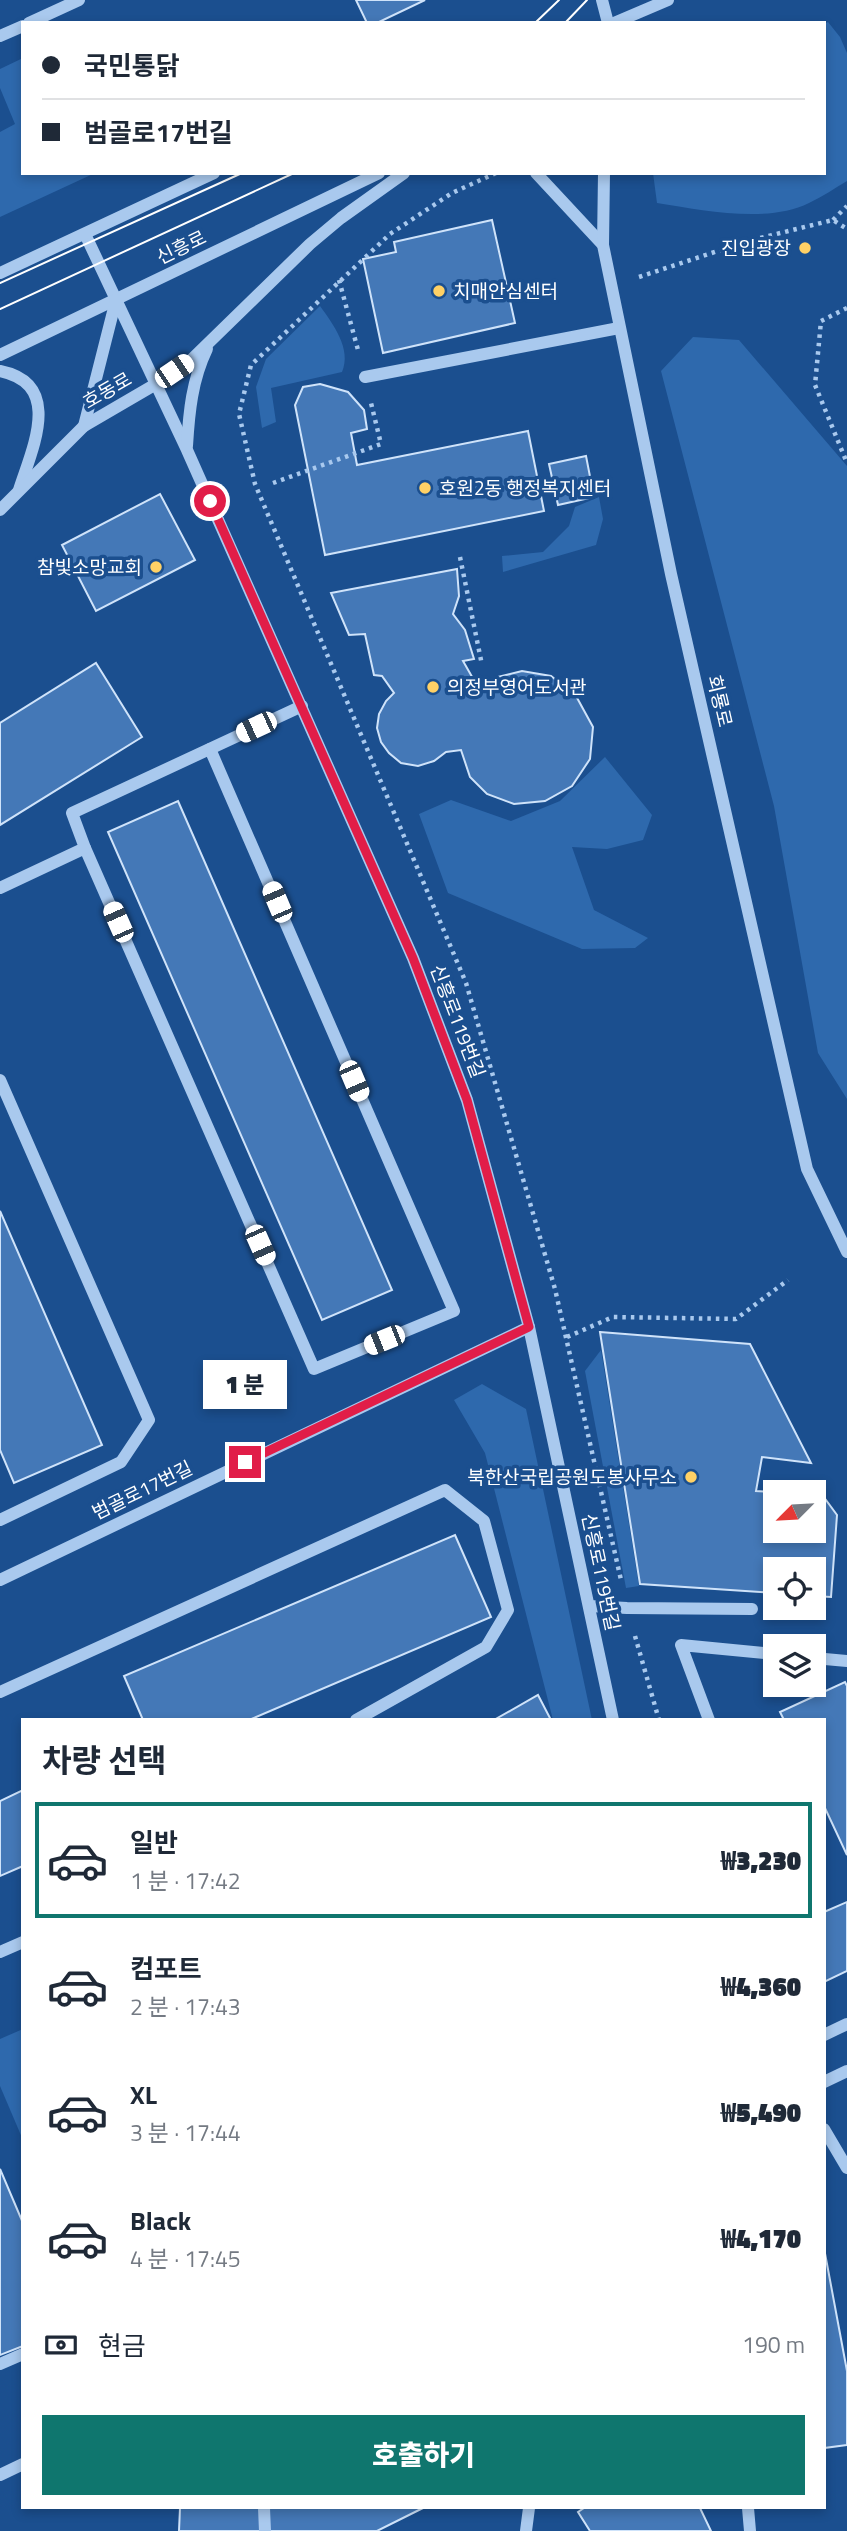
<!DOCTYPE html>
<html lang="ko">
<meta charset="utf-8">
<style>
body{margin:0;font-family:"Titillium Web","Noto Sans KR",sans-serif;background:#f6f6f7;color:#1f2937;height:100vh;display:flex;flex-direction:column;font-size:26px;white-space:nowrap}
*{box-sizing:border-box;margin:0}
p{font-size:23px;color:#747a83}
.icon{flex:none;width:38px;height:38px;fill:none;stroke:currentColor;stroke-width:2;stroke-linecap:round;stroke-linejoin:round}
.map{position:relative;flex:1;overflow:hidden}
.sheet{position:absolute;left:21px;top:1718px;width:805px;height:791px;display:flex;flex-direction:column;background:#fff;border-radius:0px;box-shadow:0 4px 10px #0003}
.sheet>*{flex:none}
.top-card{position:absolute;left:21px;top:21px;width:805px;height:154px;border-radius:0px;box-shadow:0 4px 10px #0003;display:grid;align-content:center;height:154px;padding:0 21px;background:#fff}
.needle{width:46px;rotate:246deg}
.controls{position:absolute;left:763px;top:1480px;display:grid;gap:14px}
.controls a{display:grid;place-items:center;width:63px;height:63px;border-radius:0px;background:#fff;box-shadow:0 4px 10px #0003;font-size:35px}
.end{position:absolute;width:32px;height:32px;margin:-16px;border:9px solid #e11d48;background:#fff;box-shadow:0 0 0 4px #fff}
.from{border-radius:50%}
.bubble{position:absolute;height:49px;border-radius:0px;background:#fff;box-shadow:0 4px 10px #0003;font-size:23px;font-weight:800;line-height:49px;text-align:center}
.car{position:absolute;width:21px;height:42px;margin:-21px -10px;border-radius:9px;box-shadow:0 0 5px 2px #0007;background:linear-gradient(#fff 24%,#345 0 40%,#fff 0 76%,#345 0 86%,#fff 0)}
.top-card b{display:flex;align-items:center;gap:24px;height:66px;font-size:26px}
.top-card b+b{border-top:2px solid #e0e1e3}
.top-card i{width:18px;height:18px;background:#1f2937}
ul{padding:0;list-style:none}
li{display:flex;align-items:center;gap:21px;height:116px;margin:0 14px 10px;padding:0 7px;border:4px solid transparent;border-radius:0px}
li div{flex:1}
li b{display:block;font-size:26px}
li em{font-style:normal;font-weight:800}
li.selected{border-color:#0f766e}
li>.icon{width:63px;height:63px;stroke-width:1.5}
h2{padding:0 21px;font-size:32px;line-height:84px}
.pay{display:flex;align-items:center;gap:18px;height:77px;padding:0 21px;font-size:26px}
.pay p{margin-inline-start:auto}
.button{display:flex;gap:14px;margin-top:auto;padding:14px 21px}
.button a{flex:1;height:80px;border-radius:0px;background:#0f766e;color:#fff;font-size:28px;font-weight:800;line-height:80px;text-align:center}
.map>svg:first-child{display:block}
</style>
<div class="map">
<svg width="847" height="2531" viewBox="0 0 847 2531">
<rect width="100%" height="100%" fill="#1b4f8f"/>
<!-- green -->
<g fill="#2e69ad">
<path d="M828 22 840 37 847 53V181C835 188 822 197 809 203 766 224 703 210 657 203L653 173H824V24Z"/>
<polygon points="23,58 23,173 95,173 0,217 0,132 15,124 0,88 0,69"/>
<path d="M320 306C333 324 352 349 342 372L271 388 276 422 262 428 256 387 266 359Z"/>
<polygon points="693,337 739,340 847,466 847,1099 818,1053 774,806 661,371"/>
<polygon points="599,497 603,519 596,545 503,572 502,556 543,552 569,526 575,507"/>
<polygon points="605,757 652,815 643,840 607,849 572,847 594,910 648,938 635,948 582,949 448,893 419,814 451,800 511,821 560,801"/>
<polygon points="601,1350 639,1586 626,1588 585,1371"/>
<polygon points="482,1384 526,1409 592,1720 553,1720 485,1453 454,1400"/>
<polygon points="23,2029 23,2140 0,2086 0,2039"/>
</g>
<!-- building -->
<g fill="#4478b7" stroke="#cfe3fa" stroke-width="2">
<polygon points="356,0 425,0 377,23 367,23"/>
<polygon points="492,220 515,323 383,353 363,259 396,252 394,242"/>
<polygon points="320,384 348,392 364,410 367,429 351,433 357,465 528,431 544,511 325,555 295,405 303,387"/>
<polygon points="586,456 594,497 558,505 549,464"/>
<polygon points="160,494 195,560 96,611 62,545"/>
<polygon points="457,569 459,596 453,614 465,630 474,659 463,661 479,689 498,677 522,671 551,676 576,696 593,727 590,759 572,786 545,801 514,804 487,794 470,777 461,750 446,752 434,761 418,766 401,763 389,753 381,742 377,728 379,714 386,701 394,693 382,676 374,675 365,634 349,635 331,593"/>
<polygon points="96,663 142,737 0,825 0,723"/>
<polygon points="178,801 392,1290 322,1320 108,832"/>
<polygon points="0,1211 102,1445 14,1483 0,1450"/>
<polygon points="600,1332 750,1344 811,1463 762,1457 756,1491 782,1493 775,1493 775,1531 814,1531 814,1496 823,1496 837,1515 831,1597 814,1596 814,1570 775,1570 775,1593 640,1584"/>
<polygon points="455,1535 491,1617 249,1720 143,1720 124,1676"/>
<polygon points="845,1682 847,1686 847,1855 824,1806 824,1720 784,1720 780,1712"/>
<polygon points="538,1695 551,1720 494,1720"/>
<polygon points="23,1790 23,1866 0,1876 0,1801"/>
<polygon points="847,1902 847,1971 824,1982 824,1912"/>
<polygon points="0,2169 23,2223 23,2346 0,2355"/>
<polygon points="824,2248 847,2371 847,2445 824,2448"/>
<polygon points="180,2508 423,2508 377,2531 179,2531"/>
<polygon points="584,2508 700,2508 711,2531 590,2531 578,2512"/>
</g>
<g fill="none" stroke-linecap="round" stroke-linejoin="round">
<!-- path -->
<g stroke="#a9c9ee" stroke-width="4.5" stroke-dasharray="3.5 5" stroke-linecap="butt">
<polyline points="496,173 452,193 390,234 251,365 239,414 255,484 466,983 555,1289 621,1580"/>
<polyline points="833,220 847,206"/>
<polyline points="639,277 748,241 833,220 847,229"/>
<polyline points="339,280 358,350"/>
<polyline points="847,308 821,321 815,385 847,463"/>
<polyline points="273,483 381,444 371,403"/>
<polyline points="460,557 482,665"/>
<polyline points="567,1337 613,1317 736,1319 788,1280"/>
<polyline points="635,1636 659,1720"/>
</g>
<!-- minor -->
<g stroke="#a9c9ee" stroke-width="12">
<polyline points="602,0 608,23"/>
<polyline points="29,23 79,0"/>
<polyline points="614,23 668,0"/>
<polyline points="0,36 23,26"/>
<polyline points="536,173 603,245 671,574 807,1169 847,1252"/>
<polyline points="85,234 187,450 413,958 467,1100 529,1327 613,1720"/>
<polyline points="603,245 604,173"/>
<polyline points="0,273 214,173"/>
<polyline points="0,355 379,173"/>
<path d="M0 371C64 384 32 449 19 490"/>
<polyline points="365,377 619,328"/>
<polyline points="84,426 116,300"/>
<path d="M187 446C189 412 192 380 207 349"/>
<polyline points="0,510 84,426 156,384 192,359 310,244 341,218 404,173"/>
<polyline points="85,848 314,1369 454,1311 210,749"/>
<polyline points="0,888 85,848 72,813 302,706"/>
<polyline points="0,1080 149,1420 121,1462 0,1520"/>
<polyline points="0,1580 529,1327"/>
<polyline points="589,1606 627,1608 752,1609"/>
<polyline points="814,1658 847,1661"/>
<polyline points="0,1692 445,1490 484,1521 508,1610 486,1647 356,1720"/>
<polyline points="709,1720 681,1645 775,1654"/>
<polyline points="0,1952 23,1942"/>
<polyline points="824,2035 847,2024"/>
<polyline points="824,2082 847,2071"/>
<polyline points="824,2129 847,2168"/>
<polyline points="0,2364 23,2354"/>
<polyline points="0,2475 23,2464"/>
<polyline points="264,2508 265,2531"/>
<polyline points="748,2508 750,2531"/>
<polyline points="526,2531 529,2508"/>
</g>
<!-- tram -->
<g stroke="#fff" stroke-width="2">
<polyline points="535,23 559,0"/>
<polyline points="565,23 587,0"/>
<polyline points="0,283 242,173"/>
<polyline points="0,309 294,173"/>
</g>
</g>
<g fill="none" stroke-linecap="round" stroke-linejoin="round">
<!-- route -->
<polyline stroke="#e11d48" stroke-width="9" points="210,501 413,958 467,1100 529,1327 245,1462"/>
</g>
<!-- markers -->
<g fill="#ffd166" stroke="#1b4f8f" stroke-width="2.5">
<circle cx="805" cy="248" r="7"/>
<circle cx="439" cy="291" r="7"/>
<circle cx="425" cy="488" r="7"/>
<circle cx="156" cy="567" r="7"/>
<circle cx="433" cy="687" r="7"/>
<circle cx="691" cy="1477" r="7"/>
</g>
<g text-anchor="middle" stroke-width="7" stroke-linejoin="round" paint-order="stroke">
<!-- street labels -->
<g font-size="19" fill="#fff" stroke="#1b4f8f">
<text transform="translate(181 247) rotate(-26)" y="7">신흥로</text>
<text transform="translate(107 390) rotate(-30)" y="7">호동로</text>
<text transform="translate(720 701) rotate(77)" y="7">회룡로</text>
<text transform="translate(458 1021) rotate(69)" y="7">신흥로119번길</text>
<text transform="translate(142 1490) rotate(-26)" y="7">범골로17번길</text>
<text transform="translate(601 1572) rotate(78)" y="7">신흥로119번길</text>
</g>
<!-- poi labels -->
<g font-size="19" fill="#fff" stroke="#1b4f8f" text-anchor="end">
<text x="791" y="255">진입광장</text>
<text x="453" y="298" text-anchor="start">치매안심센터</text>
<text x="439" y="495" text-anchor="start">호원2동 행정복지센터</text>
<text x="142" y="574">참빛소망교회</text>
<text x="447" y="694" text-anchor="start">의정부영어도서관</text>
<text x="677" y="1484">북한산국립공원도봉사무소</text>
</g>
</g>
</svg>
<div class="controls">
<a><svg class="needle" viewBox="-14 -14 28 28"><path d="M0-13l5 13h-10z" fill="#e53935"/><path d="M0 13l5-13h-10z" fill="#747a83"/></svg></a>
<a><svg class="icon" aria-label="locate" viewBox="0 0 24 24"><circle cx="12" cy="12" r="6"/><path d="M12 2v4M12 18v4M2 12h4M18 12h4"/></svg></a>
<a><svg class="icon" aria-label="layers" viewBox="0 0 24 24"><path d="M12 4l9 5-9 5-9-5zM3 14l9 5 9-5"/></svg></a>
</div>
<i class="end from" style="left:210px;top:501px"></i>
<i class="end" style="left:245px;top:1462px"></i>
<div class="bubble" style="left:203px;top:1360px;width:84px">1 분</div>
<i class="car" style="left:174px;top:371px;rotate:56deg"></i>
<i class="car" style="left:256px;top:727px;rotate:245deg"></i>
<i class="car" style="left:277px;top:902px;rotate:337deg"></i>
<i class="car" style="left:118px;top:922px;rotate:336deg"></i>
<i class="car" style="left:354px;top:1081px;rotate:157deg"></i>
<i class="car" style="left:260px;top:1245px;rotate:156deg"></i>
<i class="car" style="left:384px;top:1340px;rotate:248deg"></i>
<div class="top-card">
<b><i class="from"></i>국민통닭</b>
<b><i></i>범골로17번길</b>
</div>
<section class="sheet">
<h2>차량 선택</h2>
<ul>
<li class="selected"><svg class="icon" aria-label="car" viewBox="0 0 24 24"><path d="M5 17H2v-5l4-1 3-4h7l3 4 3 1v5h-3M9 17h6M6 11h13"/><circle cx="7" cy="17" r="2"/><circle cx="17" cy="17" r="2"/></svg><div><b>일반</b><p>1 분 · 17:42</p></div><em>₩3,230</em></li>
<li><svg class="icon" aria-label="car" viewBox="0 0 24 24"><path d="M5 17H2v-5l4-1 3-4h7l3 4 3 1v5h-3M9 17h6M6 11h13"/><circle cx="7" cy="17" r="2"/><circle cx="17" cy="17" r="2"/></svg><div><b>컴포트</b><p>2 분 · 17:43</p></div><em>₩4,360</em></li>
<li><svg class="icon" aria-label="car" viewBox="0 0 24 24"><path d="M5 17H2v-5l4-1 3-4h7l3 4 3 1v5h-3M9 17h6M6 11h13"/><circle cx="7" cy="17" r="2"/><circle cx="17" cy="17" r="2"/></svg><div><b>XL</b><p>3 분 · 17:44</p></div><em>₩5,490</em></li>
<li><svg class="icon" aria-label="car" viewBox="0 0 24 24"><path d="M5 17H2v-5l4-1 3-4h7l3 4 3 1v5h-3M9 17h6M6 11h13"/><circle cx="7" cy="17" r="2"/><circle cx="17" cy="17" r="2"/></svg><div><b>Black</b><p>4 분 · 17:45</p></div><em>₩4,170</em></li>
</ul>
<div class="pay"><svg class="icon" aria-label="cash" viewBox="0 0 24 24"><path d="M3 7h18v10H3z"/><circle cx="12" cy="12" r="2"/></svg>현금<p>190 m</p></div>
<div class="button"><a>호출하기</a></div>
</section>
</div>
